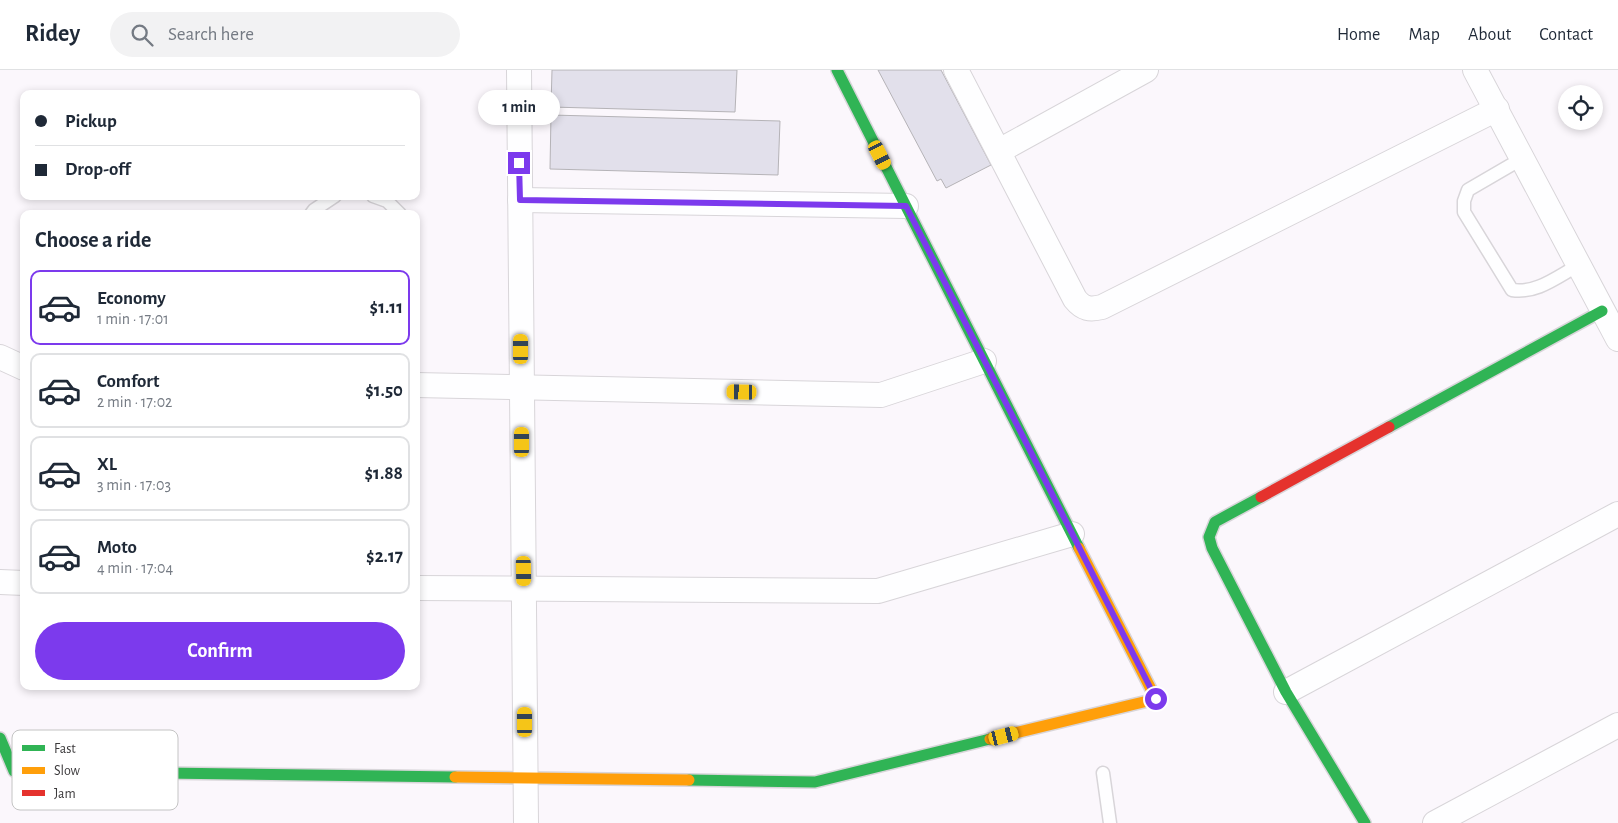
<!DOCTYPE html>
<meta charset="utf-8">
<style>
body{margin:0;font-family:"Alegreya Sans",sans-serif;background:#f2f2f3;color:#1f2937;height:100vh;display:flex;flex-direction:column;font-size:19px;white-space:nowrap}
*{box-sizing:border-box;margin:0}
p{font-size:16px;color:#747a83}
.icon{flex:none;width:28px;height:28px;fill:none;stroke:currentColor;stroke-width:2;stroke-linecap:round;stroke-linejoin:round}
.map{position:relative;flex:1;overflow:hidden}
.drawer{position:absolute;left:20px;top:140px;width:400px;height:480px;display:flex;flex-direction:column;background:#fff;border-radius:10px;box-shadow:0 2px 8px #0003}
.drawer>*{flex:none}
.banner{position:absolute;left:20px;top:20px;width:400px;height:110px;border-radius:10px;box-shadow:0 2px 8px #0003;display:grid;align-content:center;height:110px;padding:0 15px;background:#fff}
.controls{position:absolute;left:1558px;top:15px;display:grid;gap:10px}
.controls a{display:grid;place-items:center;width:45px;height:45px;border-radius:50%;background:#fff;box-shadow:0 2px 8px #0003;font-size:25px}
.end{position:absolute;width:22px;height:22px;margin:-11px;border:6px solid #7c3aed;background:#fff;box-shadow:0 0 0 2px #fff}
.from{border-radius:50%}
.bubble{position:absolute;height:35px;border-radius:18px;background:#fff;box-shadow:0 2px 8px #0003;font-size:16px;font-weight:700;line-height:35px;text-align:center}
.car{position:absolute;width:15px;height:30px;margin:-15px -8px;border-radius:6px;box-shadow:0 0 4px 1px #0007;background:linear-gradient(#f5c518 24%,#345 0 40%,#f5c518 0 76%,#345 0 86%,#f5c518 0)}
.banner b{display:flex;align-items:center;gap:18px;height:48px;font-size:19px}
.banner b+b{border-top:1px solid #e0e1e3}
.banner i{width:12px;height:12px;background:#1f2937}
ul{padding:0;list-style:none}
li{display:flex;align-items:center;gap:15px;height:75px;margin:0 10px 8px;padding:0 5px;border:2px solid #e0e1e3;border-radius:10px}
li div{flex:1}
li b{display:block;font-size:19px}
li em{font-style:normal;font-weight:700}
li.active{border-color:#7c3aed}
li>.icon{width:45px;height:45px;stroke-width:1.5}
h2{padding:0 15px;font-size:22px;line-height:60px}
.primary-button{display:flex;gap:10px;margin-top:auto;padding:10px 15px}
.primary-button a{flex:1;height:58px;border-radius:30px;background:#7c3aed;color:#fff;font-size:20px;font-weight:700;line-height:58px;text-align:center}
header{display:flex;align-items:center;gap:30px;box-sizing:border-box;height:70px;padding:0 25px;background:#fff;border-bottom:1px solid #e0e1e3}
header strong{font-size:24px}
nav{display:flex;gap:28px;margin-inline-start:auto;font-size:18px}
.search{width:350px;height:45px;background:#f2f2f3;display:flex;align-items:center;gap:12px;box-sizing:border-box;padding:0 18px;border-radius:28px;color:#747a83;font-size:19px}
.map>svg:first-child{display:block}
</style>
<header>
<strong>Ridey</strong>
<div class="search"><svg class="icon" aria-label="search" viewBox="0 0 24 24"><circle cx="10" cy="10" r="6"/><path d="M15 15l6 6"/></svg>Search here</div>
<nav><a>Home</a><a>Map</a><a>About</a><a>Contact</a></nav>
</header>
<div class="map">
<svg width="1618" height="753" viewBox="0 0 1618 753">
<rect width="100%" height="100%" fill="#fbf7fc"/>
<!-- building -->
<g fill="#e2e0eb" stroke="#b5b3b7">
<polygon points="552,0 737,0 735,42 551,37"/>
<polygon points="878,0 941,0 991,95 946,118 941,109 937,111"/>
<polygon points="551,45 780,51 778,105 550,99"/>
</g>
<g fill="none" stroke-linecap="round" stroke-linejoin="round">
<defs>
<g id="lane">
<path d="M1523 88 1468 120 1464 131V142L1512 220C1537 224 1558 206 1579 195"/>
<polyline points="373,126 387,131 400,144"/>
<polyline points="311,144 314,140 335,126"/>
<polyline points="1103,703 1110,753"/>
</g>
<g id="street">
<polyline points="519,0 526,753"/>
<path d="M956 0 1075 229C1083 239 1090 240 1102 237L1497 39"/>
<polyline points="1475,0 1618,269"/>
<polyline points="999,81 1146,0"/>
<polyline points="520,130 906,136"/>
<polyline points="0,287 24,298"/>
<polyline points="416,315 881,325 984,291"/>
<polyline points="0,512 24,513"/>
<polyline points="416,518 878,521 1072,464"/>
<polyline points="1286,622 1618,444"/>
<polyline points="1435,753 1618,655"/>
</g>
<g id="fast">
<polyline points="837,0 1079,478"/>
<polyline points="1389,357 1602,241"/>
<polyline points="1261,427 1215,452 1209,467 1212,478 1286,622 1365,753"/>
<polyline points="0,668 14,701 455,707"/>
<polyline points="689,710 815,712 990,669"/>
</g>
<g id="slow">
<polyline points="990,669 1156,629 1079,478"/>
<polyline points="455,707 689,710"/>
</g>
<polyline id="jam" points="1261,427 1389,357"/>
</defs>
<!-- lane casing -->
<use href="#lane" stroke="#d8d5d9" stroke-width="15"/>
<!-- street casing -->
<use href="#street" stroke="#d8d5d9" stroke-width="26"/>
<!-- fast casing -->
<use href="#fast" stroke="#d8d5d9" stroke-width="14"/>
<!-- slow casing -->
<use href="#slow" stroke="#d8d5d9" stroke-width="14"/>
<!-- jam casing -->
<use href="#jam" stroke="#d8d5d9" stroke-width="14"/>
<!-- lane -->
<use href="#lane" stroke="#fefeff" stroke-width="12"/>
<!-- street -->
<use href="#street" stroke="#fefeff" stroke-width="24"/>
<!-- fast -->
<use href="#fast" stroke="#30b455" stroke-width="11"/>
<!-- slow -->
<use href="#slow" stroke="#ff9f0a" stroke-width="11"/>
<!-- jam -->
<use href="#jam" stroke="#e5322d" stroke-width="11"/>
</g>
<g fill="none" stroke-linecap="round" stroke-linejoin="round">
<!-- route -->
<polyline stroke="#7c3aed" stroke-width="6" points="519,93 520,130 906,136 1156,629"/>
</g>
<!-- legend -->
<rect x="12" y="660" width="166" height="80" rx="8" fill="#fff" stroke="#c4c4c4" stroke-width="1"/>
<rect x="22" y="675" width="23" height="6" fill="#30b455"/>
<rect x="22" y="697" width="23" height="7" fill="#ff9f0a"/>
<rect x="22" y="720" width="23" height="6" fill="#e5322d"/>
<g font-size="14" fill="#3b393b">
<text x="54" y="683">Fast</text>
<text x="54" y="705">Slow</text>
<text x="54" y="728">Jam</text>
</g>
</svg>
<div class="controls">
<a><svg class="icon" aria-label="locate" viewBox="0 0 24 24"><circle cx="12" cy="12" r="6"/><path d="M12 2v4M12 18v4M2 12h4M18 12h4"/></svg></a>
</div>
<i class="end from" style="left:1156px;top:629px"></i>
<i class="end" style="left:519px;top:93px"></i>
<div class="bubble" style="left:478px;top:20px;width:82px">1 min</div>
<i class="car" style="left:880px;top:85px;rotate:153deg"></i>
<i class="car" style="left:521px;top:279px;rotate:0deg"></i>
<i class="car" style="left:742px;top:322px;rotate:271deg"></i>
<i class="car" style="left:522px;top:372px;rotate:0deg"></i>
<i class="car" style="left:524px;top:501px;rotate:179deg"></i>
<i class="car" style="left:525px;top:652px;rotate:0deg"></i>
<i class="car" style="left:1004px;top:666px;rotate:76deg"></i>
<div class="banner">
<b><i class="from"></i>Pickup</b>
<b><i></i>Drop-off</b>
</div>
<section class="drawer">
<h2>Choose a ride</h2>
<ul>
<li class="active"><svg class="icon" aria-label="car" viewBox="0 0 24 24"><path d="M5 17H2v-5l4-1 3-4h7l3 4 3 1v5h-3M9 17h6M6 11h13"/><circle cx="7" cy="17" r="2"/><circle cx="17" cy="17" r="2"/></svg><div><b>Economy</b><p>1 min · 17:01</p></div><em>$1.11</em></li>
<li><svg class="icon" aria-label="car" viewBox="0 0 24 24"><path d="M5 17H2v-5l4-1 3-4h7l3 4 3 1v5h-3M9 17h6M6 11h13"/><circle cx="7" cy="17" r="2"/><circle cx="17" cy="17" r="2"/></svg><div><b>Comfort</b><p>2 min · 17:02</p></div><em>$1.50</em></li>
<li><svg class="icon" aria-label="car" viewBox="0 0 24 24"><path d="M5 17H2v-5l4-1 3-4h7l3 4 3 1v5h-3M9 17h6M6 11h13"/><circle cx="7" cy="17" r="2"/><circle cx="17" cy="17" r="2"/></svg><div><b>XL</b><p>3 min · 17:03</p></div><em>$1.88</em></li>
<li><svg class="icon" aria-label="car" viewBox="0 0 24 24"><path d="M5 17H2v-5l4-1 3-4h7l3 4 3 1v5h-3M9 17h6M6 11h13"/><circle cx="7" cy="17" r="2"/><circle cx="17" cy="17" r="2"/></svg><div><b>Moto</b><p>4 min · 17:04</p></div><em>$2.17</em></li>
</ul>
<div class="primary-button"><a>Confirm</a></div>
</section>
</div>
